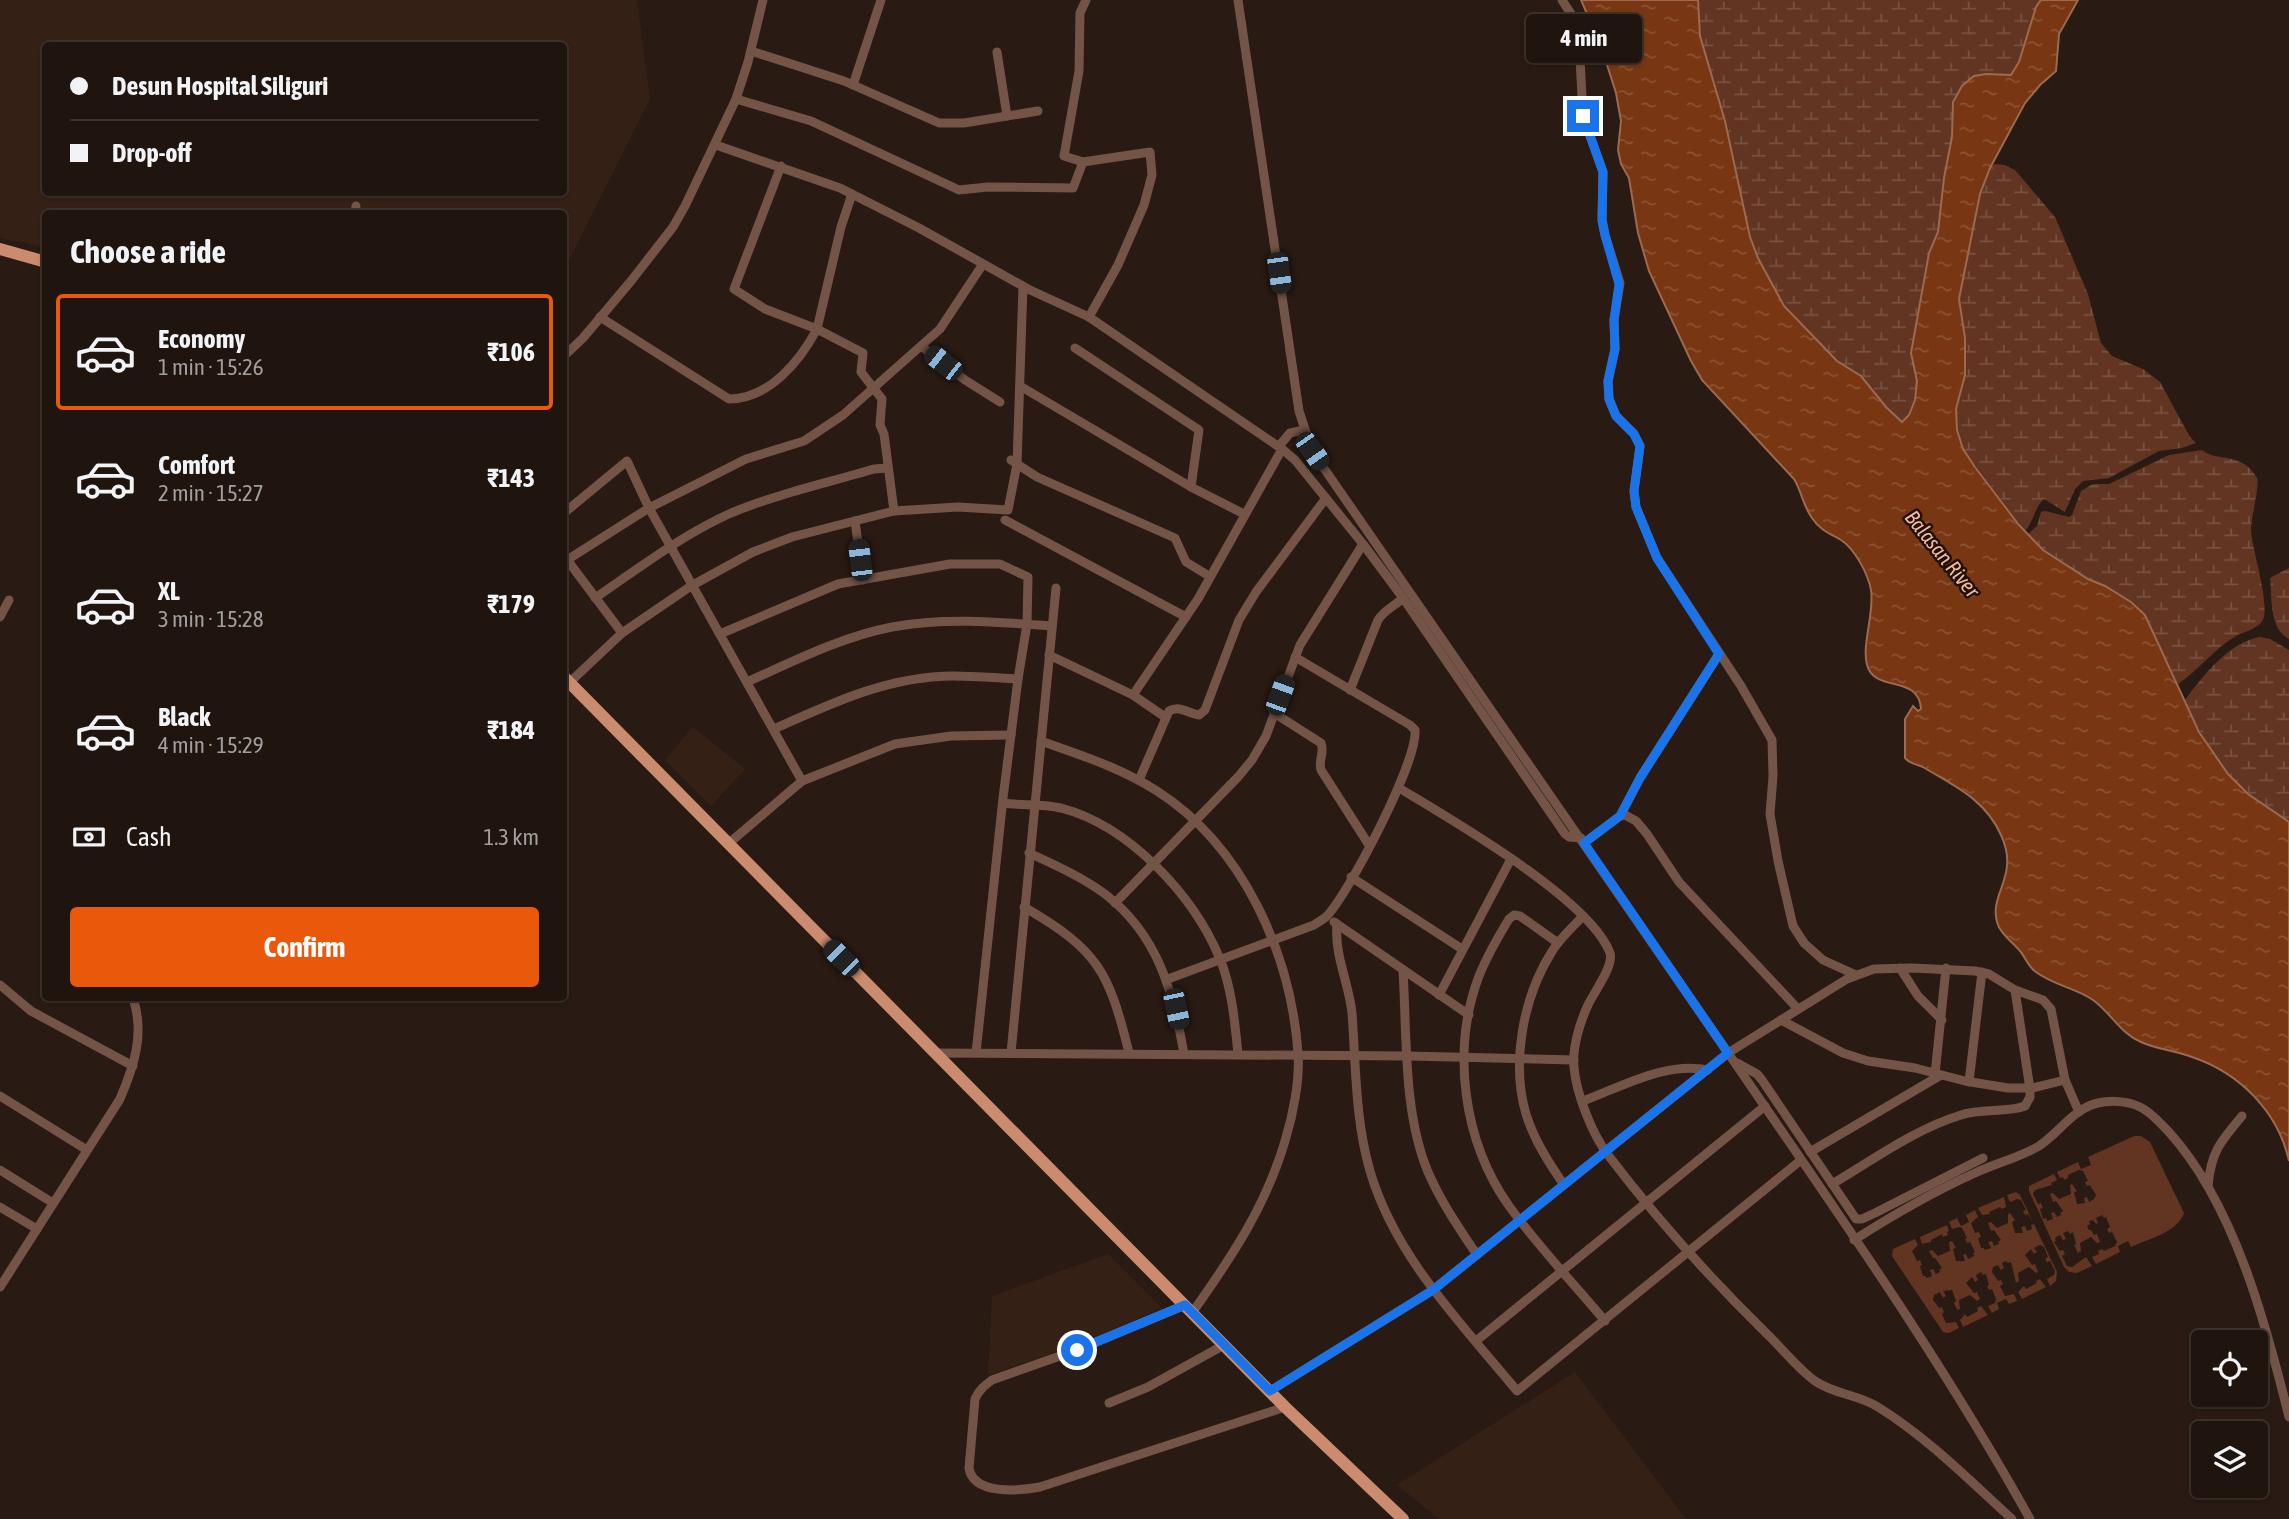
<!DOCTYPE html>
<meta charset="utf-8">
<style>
body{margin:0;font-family:"Asap Condensed",sans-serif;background:#271d17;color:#f1f3f6;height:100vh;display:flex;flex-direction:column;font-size:26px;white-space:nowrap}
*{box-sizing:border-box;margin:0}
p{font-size:23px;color:#a19e9e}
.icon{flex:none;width:38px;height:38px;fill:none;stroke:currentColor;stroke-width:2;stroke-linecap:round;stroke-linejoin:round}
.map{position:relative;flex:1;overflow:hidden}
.drawer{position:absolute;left:42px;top:210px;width:525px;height:791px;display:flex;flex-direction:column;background:#1f140e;border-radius:7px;box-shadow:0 2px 5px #0004,0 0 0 2px #3c332e}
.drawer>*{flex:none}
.guide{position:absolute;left:42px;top:42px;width:525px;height:154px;border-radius:7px;box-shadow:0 2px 5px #0004,0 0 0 2px #3c332e;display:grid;align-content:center;height:154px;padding:0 28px;background:#1f140e}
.buttons{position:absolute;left:2191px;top:1330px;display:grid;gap:14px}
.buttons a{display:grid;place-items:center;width:77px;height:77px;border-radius:7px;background:#1f140e;box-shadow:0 2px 5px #0004,0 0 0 2px #3c332e;font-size:35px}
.end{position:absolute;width:32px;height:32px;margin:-16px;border:9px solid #1a73e8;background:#fff;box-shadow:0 0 0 4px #fff}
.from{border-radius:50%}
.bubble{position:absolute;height:49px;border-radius:7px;background:#1f140e;box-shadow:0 2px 5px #0004,0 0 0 2px #3c332e;font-size:23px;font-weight:700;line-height:49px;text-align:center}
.car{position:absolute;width:21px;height:42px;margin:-21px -10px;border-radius:9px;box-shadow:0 0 5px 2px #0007;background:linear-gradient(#222 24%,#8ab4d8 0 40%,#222 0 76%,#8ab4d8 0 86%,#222 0)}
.guide b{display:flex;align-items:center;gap:24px;height:66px;font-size:26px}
.guide b+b{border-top:2px solid #3c332e}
.guide i{width:18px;height:18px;background:#f1f3f6}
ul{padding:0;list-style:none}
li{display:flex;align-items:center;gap:21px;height:116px;margin:0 14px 10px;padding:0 14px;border:4px solid transparent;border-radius:7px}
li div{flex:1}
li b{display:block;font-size:26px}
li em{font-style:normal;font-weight:700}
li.active{border-color:#ea580c}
li>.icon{width:63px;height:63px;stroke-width:1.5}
h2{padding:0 28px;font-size:32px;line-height:84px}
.pay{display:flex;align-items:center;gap:18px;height:77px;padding:0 28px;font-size:26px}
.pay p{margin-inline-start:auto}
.button{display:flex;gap:14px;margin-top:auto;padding:14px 28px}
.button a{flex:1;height:80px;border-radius:7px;background:#ea580c;color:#fff;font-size:28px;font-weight:700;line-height:80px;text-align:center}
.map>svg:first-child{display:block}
</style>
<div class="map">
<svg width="2289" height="1519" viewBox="0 0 2289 1519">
<defs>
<pattern id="wetland-marsh" width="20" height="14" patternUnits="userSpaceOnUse" patternTransform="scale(1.75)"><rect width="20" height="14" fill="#613521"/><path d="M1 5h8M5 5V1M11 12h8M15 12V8" fill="none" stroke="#785241"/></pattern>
<pattern id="water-ripples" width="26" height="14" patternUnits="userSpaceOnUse" patternTransform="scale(1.75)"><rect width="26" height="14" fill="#783612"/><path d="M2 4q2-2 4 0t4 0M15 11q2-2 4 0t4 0" fill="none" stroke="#8c5334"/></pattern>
</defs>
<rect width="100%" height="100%" fill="#291a13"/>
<!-- built -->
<g fill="#352016" fill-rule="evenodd">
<path d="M0 0H637L650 99 564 270V214H46L45 247 0 238ZM46 46H564V192H46Z"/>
<polygon points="693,727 745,769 711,806 665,760"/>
<polygon points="1108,1254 1162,1308 1083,1343 988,1375 992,1296"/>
<polygon points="1575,1372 1686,1519 1439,1519 1397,1485"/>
</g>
<!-- green -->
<g fill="#613521">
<path d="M2134 1136H2141L2150 1142 2184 1213C2178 1232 2148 1239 2131 1247L2128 1241 2118 1246 2120 1252 2096 1264 2092 1257 2099 1254 2098 1251 2102 1249 2104 1251 2115 1246 2117 1242 2112 1232 2109 1233 2107 1229 2110 1227 2106 1217 2104 1218 2102 1215 2096 1218 2098 1223 2096 1224 2093 1220 2089 1221 2090 1224 2087 1226 2089 1230H2091L2094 1235 2097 1234 2100 1242 2097 1243 2091 1237 2080 1243 2081 1251 2078 1253 2074 1245 2076 1244 2073 1232 2070 1234 2068 1231 2063 1233 2066 1239 2063 1240 2060 1235 2055 1238 2056 1241 2054 1242 2060 1251 2063 1250 2065 1254 2062 1256 2067 1266 2072 1267 2086 1257 2092 1266 2077 1273 2069 1272 2064 1267 2029 1191V1186L2054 1174 2057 1180 2051 1183 2052 1185 2035 1190 2033 1194 2038 1204 2041 1203 2043 1208 2040 1209 2043 1219 2046 1218 2047 1221 2053 1219 2051 1213 2054 1212 2057 1217 2061 1215 2060 1213 2063 1211 2056 1201 2053 1202 2050 1194 2053 1193 2059 1199 2071 1194 2070 1185 2072 1184 2077 1191 2074 1192 2077 1204 2085 1203 2084 1198 2087 1197 2089 1202 2094 1199 2096 1195 2090 1185 2087 1186 2085 1182 2088 1181 2083 1171 2079 1170 2068 1175V1178L2064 1180 2063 1177 2060 1178 2057 1172 2078 1162 2081 1169 2091 1165 2088 1157Z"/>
<polygon points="2016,1192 2020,1195 2057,1272 2056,1281 2050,1286 2047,1279 2054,1275 2055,1271 2050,1261 2047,1262 2045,1259 2048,1257 2044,1247 2040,1245 2034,1248 2037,1252 2034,1254 2031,1249 2025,1255 2032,1265 2035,1264 2038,1272 2036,1273 2029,1267 2018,1273 2019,1281 2016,1283 2011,1262 2008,1263 2006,1261 2002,1263 2004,1268 2001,1270 1998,1265 1993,1267 1992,1272 1998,1281 2001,1280 2003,1284 2000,1286 2005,1296 2014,1294 2017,1301 2009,1304 2006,1299 1997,1303 1999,1309 1992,1313 1988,1306 1995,1303 1996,1299 1992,1289 1989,1290 1987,1286 1989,1285 1986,1274 1983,1275 1981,1272 1976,1275 1978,1280 1975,1282 1972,1277 1966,1283 1974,1293 1977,1292 1980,1299 1977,1301 1970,1295 1959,1300 1960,1309 1957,1310 1954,1303 1956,1301 1952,1290 1943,1291 1946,1296 1943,1298 1940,1292 1934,1295 1933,1300 1939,1308 1942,1307 1944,1312 1942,1314 1946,1323 1956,1322 1959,1328 1949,1333 1943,1332 1892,1256 1893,1249 1915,1239 1918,1245 1912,1251 1917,1261 1920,1260 1922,1265 1920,1266 1923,1276 1925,1276 1927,1278 1932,1276 1930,1270 1933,1269 1936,1274 1940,1272 1939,1270 1942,1268 1935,1258 1933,1258 1929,1251 1932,1250 1938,1256 1950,1251 1949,1242 1952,1241 1956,1248 1953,1249 1956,1261 1965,1261 1963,1255 1966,1254 1968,1259 1974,1256 1973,1253 1975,1252 1970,1242 1967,1243 1965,1239 1967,1238 1962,1228 1959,1227 1952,1229 1949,1222 1957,1218 1961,1226 1969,1222 1966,1215 1975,1210 1978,1217 1971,1223 1975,1233 1979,1232 1981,1237 1978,1238 1981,1248 1984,1248 1985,1250 1991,1248 1988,1242 1992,1241 1994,1246 1999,1244 1998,1242 2001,1240 1994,1230 1991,1231 1988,1223 1991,1222 1997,1228 2008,1223 2008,1214 2010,1213 2015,1220 2012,1222 2015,1233 2023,1233 2021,1227 2025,1226 2027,1231 2032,1229 2031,1225 2034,1224 2028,1214 2025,1215 2023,1211 2026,1210 2021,1200 2017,1199 2010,1202 2007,1195"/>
<polygon points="2004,1197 2006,1207 2002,1209 2000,1207 1989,1212 1990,1214 1982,1215 1978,1208"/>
<polygon points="1947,1225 1949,1231 1947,1232 1948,1235 1943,1237 1942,1234 1931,1240 1931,1242 1922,1244 1920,1237"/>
<polygon points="2040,1279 2046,1287 2022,1299 2018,1292 2024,1286 2026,1289 2037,1283 2036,1281"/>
<polygon points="1981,1306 1988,1315 1963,1327 1960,1320 1965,1314 1967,1317 1978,1311 1977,1308"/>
</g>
<!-- wetland -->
<g fill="url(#wetland-marsh)">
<polygon points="1698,0 2041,0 2036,7 2019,62 2011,75 2003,75 1953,102 1952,137 1944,178 1938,232 1929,253 1911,353 1917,381 1915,400 1909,415 1902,422 1886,407 1861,376 1837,361 1784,306 1758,258 1750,237 1725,121 1700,36"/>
<path d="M1994 164 2005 165 2015 170 2055 217 2088 294 2101 343 2112 356 2143 369 2160 382 2190 437 2196 443 2182 448 2159 451 2109 478 2083 481 2075 489 2065 512 2044 499C2034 508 2034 521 2025 531L1963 449 1957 430 1956 409 1965 375V338L1959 299 1980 194 1990 168Z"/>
<path d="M2202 450C2217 463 2241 450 2257 478 2260 485 2251 518 2251 530 2252 550 2270 603 2263 620 2259 628 2244 632 2236 636 2215 648 2199 670 2178 684L2145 615 2105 586 2088 579 2043 550 2028 534 2037 526 2041 512 2045 511 2069 517 2072 515 2081 491 2093 484H2109L2169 455Z"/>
<path d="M2289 568V639C2269 629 2272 597 2270 578Z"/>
<path d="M2260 637 2270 639 2289 650V822C2276 813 2261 804 2248 794 2219 770 2200 734 2185 700 2203 676 2229 642 2260 637Z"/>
</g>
<!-- water -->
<path fill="url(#water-ripples)" stroke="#9b6a50" stroke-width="2" d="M1581 0H1698L1700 36 1725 121 1750 237 1758 258 1784 306 1837 361 1861 376 1886 407 1902 422 1909 415 1915 400 1917 381 1911 353 1929 253 1938 232 1944 178 1952 137 1953 102 1962 86 1974 76 1986 74 2011 75 2019 62 2036 7 2041 0H2078L2059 34 2056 71 2040 85 2025 103 1990 168 1980 194 1959 299 1965 338V375L1956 409 1957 430 1963 449 1975 467 2019 525 2043 550 2088 579 2105 586 2131 602 2145 615 2199 732 2228 774 2248 794 2289 822V1161C2278 1112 2240 1073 2192 1057 2176 1051 2156 1049 2141 1042 2120 1033 2111 1013 2093 1000 2076 988 2053 985 2036 972 2028 967 2026 958 2020 951 2013 942 2000 934 1997 922 1989 893 2020 876 2001 835 1985 799 1954 786 1923 767 1916 764 1910 764 1905 758V719L1913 706 1918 711 1921 709C1919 676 1880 691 1869 670 1859 650 1875 615 1871 590 1868 574 1855 549 1841 540 1829 533 1820 530 1812 518 1803 506 1802 492 1794 479L1702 380 1691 361 1649 271 1638 233 1629 178 1621 164 1618 150 1621 121 1616 93 1601 46Z"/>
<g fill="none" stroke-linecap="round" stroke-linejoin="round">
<!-- minor -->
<g stroke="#735447" stroke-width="9">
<polyline points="1086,0 1080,13 1079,71 1064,156 1083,162 1150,152 1152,175 1144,205 1118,265 1089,317"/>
<path d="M1238 0 1299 411 1312 451C1451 649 1588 848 1724 1047 1830 1202 1939 1355 2030 1519"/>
<polyline points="1562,0 1573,17 1579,39 1583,116 1603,172 1602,220 1605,235 1620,283 1614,320 1615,349 1608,381 1609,399 1616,416 1634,434 1640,446 1634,491 1636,507 1657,558 1741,686 1772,740 1773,776 1770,814 1778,861 1793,926 1804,943 1823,960 1856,975"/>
<polyline points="751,51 844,81 939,123 964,123 1038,111"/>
<polyline points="997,52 1007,116"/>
<polyline points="853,85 881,0"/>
<polyline points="736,99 811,121 959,190 988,187 1073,188 1083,162"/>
<polyline points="716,145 840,188 919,228 1030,290 1089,317 1282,449 1295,460 1363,544 1403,598 1565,834 1569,837 1581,838"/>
<polyline points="781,166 734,289 765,309 817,329 841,227 852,194"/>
<polyline points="355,214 356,206"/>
<path d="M600 317 729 399C769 399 800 361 817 329L863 353 861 372 882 399 880 425 884 434 894 511"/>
<polyline points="921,346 965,380 1000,402"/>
<polyline points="1075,348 1199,430 1191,487"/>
<polyline points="564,356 583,338 631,281 673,227 685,206 736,99 748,62 763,0"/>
<polyline points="1020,386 1191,487 1244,514"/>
<polyline points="1279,446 1290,433 1305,430"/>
<polyline points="1011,460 1037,477 1175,538 1186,562 1209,576"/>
<polyline points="564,513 627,461 649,508 567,560"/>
<polyline points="1005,520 1186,617"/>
<polyline points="855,521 863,580"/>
<polyline points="565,557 622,633"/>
<path d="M595 598C639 568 682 535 731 513 777 494 827 483 874 469L887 468"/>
<polyline points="0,617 9,600"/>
<polyline points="720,634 838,584 950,564 1000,564 1028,577 1027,624 1018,679"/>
<polyline points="1049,655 1133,695 1165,717"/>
<path d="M747 682C794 661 841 637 892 627 945 617 999 622 1052 626"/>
<polyline points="569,683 622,633 691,586 753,552 792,537 894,511 958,507 1008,510 1017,464 1023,286"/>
<path d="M1350 690 1378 620C1384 610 1395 606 1403 598"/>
<polyline points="1133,695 1198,599 1282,449"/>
<path d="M1274 713 1321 743C1325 752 1318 760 1321 770L1369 845"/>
<path d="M774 729C832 703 889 676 953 676 975 676 997 678 1018 679L1003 798 976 1053"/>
<path d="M1041 741C1081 755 1121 768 1157 791 1243 846 1291 954 1298 1053 1300 1080 1293 1115 1285 1141 1266 1206 1231 1258 1192 1313"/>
<path d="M1139 780 1169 711C1180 705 1187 713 1199 715L1205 710 1239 620 1256 592 1326 498"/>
<polyline points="802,781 649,508 746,459 804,441 843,415 940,329 983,264"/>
<path d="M1399 788C1450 819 1590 899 1610 953 1614 966 1594 992 1588 1005 1580 1022 1572 1048 1574 1067 1576 1093 1592 1134 1608 1155 1656 1218 1709 1277 1766 1333 1782 1348 1797 1368 1815 1381 1833 1394 1860 1395 1878 1407 1928 1438 1969 1480 2012 1519"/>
<path d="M1003 803C1024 806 1039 803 1061 808 1130 826 1194 896 1220 959 1232 988 1235 1024 1238 1054"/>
<polyline points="1620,816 1640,778 1719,654"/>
<polyline points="1584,843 1620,816 1625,815 1636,821 1647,834 1679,882 1798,1009"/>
<polyline points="728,844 802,781 895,744 951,736 1011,735"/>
<path d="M1029 853C1055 865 1082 877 1105 894 1158 935 1173 991 1184 1054"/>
<polyline points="1351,877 1462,949"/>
<polyline points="1115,903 1238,777 1252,760 1266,736 1300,645 1363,544"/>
<path d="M1024 907C1098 950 1109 971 1129 1053"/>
<polyline points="1334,922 1469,1015"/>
<path d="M1337 924C1334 955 1349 983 1352 1013 1356 1066 1355 1119 1370 1171 1395 1257 1462 1324 1517 1391L1801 1160"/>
<path d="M1558 943 1520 916 1514 915 1509 919C1498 937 1487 956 1479 976 1451 1050 1463 1141 1509 1206 1538 1246 1573 1283 1605 1321"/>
<polyline points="1900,968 1918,996 1942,1020"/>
<path d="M1403 971C1407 1034 1403 1113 1428 1172 1441 1202 1459 1228 1477 1255"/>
<path d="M1168 979 1314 925C1318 922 1324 919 1327 916 1350 891 1418 761 1415 730L1410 725 1295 657"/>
<polyline points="0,985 31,1011 133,1066"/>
<polyline points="1439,995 1511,859"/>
<polyline points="1781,1020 1843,1053 1868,1061 1915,1068 1965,1081 2008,1088 2033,1088 2065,1080"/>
<polyline points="935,1053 1408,1056 1574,1060"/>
<polyline points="1011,1053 1056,588"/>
<polyline points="1737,1063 1757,1074 1762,1080 1856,1219 1862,1219 1875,1213 1983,1158"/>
<polyline points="1935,1074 1946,968"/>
<polyline points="1969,1082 1982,972"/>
<polyline points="0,1096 87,1150"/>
<path d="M1583 1101C1621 1087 1666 1061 1708 1070"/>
<polyline points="1810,1152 1941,1075"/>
<polyline points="0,1170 53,1203"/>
<path d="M1832 1184C1873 1160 1915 1129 1961 1115 1981 1108 2007 1113 2025 1106L2030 1097V1089L2015 990"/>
<path d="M1564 1185C1549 1163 1534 1140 1526 1114 1511 1063 1523 998 1551 953 1559 939 1572 928 1583 916"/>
<path d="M2208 1186C2211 1152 2220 1142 2242 1116"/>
<polyline points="0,1207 37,1229"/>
<path d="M1854 1240C1893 1215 1933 1192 1975 1173 1996 1163 2019 1158 2039 1146 2059 1133 2074 1108 2098 1103 2111 1100 2128 1101 2140 1107 2151 1112 2159 1122 2168 1131 2234 1203 2266 1324 2289 1417"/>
<path d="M0 1287 120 1099C134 1066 145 1034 133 998"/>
<path d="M1185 1305 1077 1350 992 1380C984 1386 979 1390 975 1399L969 1468C973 1495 1019 1491 1040 1487L1285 1407"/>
<polyline points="1476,1341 1765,1106"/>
<polyline points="1270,1391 1433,1290 1728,1053 1847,979 1874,969 1912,968 1975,971 1989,974 2015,990 2043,1000 2051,1009 2065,1080 2079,1112"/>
<polyline points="1109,1403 1148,1387 1224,1345"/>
</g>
<!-- major -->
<g stroke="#ca8b6e" stroke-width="12">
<polyline points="0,249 46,262"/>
<polyline points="564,677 1285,1407 1403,1519"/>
</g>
</g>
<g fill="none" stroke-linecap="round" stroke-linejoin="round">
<!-- route -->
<polyline stroke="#1a73e8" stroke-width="9" points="1077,1350 1185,1305 1270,1391 1433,1290 1728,1053 1584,843 1620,816 1640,778 1719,654 1657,558 1636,507 1634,491 1640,446 1634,434 1616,416 1609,399 1608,381 1615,349 1614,320 1619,284 1605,235 1602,220 1603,172 1583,116"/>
</g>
<g text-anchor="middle" stroke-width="5" stroke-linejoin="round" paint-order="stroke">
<!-- water labels -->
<g font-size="21" font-style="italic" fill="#f5b89d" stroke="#1f110a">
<text transform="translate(1942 554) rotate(51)" y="7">Balasan River</text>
</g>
</g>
</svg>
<div class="buttons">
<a><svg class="icon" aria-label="locate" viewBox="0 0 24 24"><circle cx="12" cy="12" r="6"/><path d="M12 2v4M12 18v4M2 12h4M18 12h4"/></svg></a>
<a><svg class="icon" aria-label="layers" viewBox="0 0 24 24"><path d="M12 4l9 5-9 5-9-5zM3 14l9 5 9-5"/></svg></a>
</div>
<i class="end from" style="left:1077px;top:1350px"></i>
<i class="end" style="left:1583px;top:116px"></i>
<div class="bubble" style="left:1526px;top:14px;width:116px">4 min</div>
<i class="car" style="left:1279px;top:273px;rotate:172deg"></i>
<i class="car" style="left:943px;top:363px;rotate:308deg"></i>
<i class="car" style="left:1312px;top:451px;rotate:145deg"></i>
<i class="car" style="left:860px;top:560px;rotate:353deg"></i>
<i class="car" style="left:1280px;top:695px;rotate:20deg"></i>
<i class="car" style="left:841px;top:958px;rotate:315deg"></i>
<i class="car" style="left:1176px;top:1009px;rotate:168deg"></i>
<div class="guide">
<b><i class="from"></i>Desun Hospital Siliguri</b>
<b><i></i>Drop-off</b>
</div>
<section class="drawer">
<h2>Choose a ride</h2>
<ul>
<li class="active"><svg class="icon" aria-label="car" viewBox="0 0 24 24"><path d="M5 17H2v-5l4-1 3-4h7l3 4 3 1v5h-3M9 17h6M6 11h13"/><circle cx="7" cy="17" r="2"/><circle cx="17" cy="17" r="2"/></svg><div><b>Economy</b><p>1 min · 15:26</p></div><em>₹106</em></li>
<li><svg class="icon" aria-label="car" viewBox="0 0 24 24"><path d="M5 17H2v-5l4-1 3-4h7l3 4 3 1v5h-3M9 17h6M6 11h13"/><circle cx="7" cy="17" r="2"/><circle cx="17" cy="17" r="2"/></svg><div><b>Comfort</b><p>2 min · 15:27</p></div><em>₹143</em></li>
<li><svg class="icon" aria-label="car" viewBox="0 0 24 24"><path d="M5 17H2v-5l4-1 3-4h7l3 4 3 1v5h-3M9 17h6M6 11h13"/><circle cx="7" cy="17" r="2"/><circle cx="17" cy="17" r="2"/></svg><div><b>XL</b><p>3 min · 15:28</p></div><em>₹179</em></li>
<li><svg class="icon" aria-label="car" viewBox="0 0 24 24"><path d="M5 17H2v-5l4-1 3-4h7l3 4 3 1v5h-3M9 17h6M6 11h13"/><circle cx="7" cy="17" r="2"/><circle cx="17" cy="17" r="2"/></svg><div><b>Black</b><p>4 min · 15:29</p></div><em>₹184</em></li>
</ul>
<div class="pay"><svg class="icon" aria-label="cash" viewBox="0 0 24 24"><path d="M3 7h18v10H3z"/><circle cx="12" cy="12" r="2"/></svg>Cash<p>1.3 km</p></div>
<div class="button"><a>Confirm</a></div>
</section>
</div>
